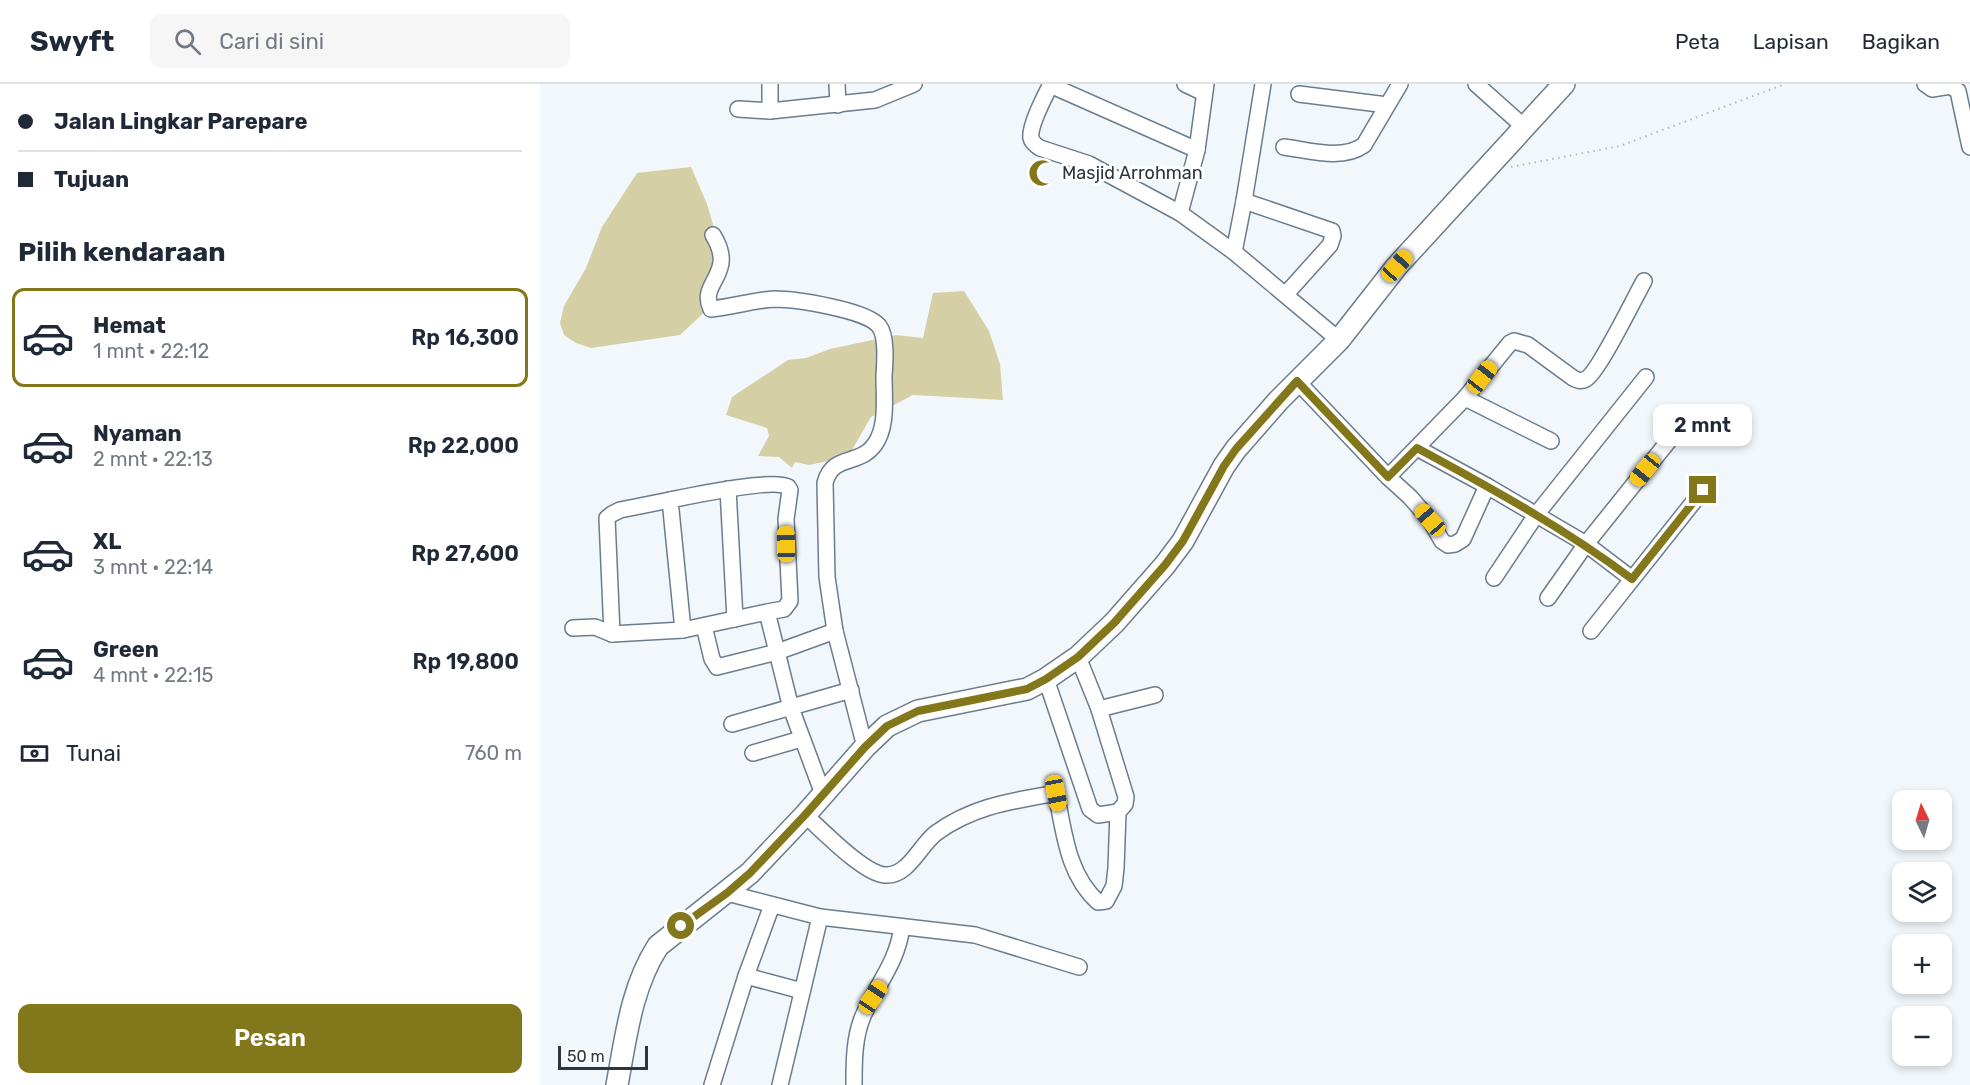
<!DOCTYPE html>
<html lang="id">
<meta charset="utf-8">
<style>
body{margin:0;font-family:Rubik,sans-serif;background:#f6f6f7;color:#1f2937;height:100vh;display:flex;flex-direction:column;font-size:22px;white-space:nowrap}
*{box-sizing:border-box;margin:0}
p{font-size:20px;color:#747a83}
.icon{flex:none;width:33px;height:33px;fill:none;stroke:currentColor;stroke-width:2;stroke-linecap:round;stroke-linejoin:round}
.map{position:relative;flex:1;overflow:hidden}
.details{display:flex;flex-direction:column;background:#fff;width:540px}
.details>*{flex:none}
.hud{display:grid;align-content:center;height:132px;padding:0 18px;background:#fff}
.needle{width:39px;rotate:355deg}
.tools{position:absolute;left:1352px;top:706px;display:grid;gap:12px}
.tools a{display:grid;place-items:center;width:60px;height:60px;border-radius:12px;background:#fff;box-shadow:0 3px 9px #0003;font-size:30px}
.scale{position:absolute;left:18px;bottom:15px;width:90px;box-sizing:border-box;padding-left:6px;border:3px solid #2d353d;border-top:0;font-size:16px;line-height:21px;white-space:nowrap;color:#2d353d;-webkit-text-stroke:4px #fff;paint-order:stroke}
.end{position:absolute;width:27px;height:27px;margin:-14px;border:8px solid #83771c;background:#fff;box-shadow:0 0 0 3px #fff}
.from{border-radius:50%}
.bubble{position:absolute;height:42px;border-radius:12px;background:#fff;box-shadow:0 3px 9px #0003;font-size:20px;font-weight:600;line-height:42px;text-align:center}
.car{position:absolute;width:18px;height:36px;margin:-18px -9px;border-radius:8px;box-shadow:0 0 4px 2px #0007;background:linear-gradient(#f5c518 24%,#345 0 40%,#f5c518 0 76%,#345 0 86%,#f5c518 0)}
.hud b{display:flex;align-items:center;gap:21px;height:57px;font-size:22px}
.hud b+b{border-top:2px solid #e0e1e3}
.hud i{width:15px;height:15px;background:#1f2937}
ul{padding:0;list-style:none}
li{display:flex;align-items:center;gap:18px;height:99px;margin:0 12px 9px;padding:0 6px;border:3px solid transparent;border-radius:12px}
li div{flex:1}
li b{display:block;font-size:22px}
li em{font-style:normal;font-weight:600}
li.selected{border-color:#83771c}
li>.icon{width:54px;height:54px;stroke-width:1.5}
h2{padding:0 18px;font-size:27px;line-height:72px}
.pay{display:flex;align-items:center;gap:15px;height:66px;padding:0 18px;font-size:22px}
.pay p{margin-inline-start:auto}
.action{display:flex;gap:12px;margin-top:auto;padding:12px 18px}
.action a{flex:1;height:69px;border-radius:12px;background:#83771c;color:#fff;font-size:24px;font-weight:600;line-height:69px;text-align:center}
header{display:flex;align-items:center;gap:36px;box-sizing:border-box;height:84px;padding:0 30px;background:#fff;border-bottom:2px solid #e0e1e3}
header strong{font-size:28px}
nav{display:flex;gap:33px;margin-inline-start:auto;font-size:21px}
.search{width:420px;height:54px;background:#f6f6f7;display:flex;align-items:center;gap:15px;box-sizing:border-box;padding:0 21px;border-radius:12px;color:#747a83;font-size:22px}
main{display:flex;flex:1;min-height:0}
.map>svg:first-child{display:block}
</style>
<header>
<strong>Swyft</strong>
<div class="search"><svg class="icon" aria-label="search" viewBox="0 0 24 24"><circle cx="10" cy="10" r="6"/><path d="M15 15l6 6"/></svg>Cari di sini</div>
<nav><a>Peta</a><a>Lapisan</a><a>Bagikan</a></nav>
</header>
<main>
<section class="details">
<div class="hud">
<b><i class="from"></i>Jalan Lingkar Parepare</b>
<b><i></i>Tujuan</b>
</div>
<h2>Pilih kendaraan</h2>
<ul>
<li class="selected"><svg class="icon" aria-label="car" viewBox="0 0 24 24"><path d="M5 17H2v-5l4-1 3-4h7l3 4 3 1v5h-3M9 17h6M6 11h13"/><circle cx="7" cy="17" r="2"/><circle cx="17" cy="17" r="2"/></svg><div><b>Hemat</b><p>1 mnt · 22:12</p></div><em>Rp 16,300</em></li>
<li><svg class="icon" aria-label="car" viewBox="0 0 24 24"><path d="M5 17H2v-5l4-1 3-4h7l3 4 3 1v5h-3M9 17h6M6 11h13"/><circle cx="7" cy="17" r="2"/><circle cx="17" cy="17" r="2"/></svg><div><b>Nyaman</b><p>2 mnt · 22:13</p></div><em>Rp 22,000</em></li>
<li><svg class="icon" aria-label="car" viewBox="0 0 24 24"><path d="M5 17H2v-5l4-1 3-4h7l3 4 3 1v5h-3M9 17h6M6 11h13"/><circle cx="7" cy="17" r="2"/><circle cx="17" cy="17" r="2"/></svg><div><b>XL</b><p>3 mnt · 22:14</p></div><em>Rp 27,600</em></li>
<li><svg class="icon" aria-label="car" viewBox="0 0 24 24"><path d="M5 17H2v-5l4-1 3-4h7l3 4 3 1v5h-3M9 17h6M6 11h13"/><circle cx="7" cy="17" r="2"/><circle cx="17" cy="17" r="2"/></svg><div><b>Green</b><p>4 mnt · 22:15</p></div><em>Rp 19,800</em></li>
</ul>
<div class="pay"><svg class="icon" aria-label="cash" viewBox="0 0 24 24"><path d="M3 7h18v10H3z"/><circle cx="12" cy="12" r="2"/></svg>Tunai<p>760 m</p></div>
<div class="action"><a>Pesan</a></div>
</section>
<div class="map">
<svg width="1430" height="1001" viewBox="0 0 1430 1001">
<rect width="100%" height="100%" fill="#f2f7fb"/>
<!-- green -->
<g fill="#d4cfa5">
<polygon points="151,83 167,120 177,154 169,224 140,251 51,264 36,259 24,251 20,239 24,222 46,184 62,143 97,89"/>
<polygon points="424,207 449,247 460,280 463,316 373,311 331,333 308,373 269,381 255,378 252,384 239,373 218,372 229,352 227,344 186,331 192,313 248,276 266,274 290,265 356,251 383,254 393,209"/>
</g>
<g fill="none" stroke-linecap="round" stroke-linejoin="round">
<defs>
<g id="minor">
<polyline points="230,0 230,27 335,16 374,0"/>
<polyline points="297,0 298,21"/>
<path d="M511 0C505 12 489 42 491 54 492 59 496 61 500 64L549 80 640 129 694 168 799 256"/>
<polyline points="645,0 664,9"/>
<polyline points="936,0 983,42"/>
<polyline points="1385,0 1392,5 1410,2 1418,7 1430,63"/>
<polyline points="510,1 657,66"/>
<polyline points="759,10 847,21"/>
<polyline points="198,25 230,27"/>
<path d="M744 63C769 66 802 77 824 61L860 0"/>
<polyline points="704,117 792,147 793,152 790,161 746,210"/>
<polyline points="640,129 657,66 666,0"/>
<path d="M173 151C178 159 182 170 181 179 178 198 162 206 171 225 192 223 214 216 234 215 255 215 327 226 339 242 347 252 345 279 344 292 344 312 347 337 338 355 323 385 293 367 285 399L287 493 295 547 325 663"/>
<polyline points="694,168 704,117 723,0"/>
<polyline points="757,297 848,393 870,413 890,436 902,457 908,461 915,460 923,455 947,402"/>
<polyline points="925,314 1011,357"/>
<polyline points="877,364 947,402 1046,460 1092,495"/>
<path d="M848 393 925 314 970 259 974 257 988 261 1033 294C1037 296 1041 298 1046 295 1058 289 1095 213 1104 197"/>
<polyline points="188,405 195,535"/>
<polyline points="130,416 80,426 72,430 67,434 72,550 143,546"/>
<polyline points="954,494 996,431 1106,293"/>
<polyline points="1008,514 1046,460 1135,349"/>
<path d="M227 528 244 525 250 517 246 435 250 406 248 403C235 394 150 412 130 416L143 546 227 528 251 624 283 710"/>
<polyline points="164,542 172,575 177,583 237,568 295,547"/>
<polyline points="33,544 55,543 72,550"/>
<polyline points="1051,547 1163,406"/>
<polyline points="506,595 550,725 558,731 578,728"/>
<polyline points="559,625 615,611"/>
<polyline points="192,640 311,606"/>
<polyline points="213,669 261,655"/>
<path d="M265 731C282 746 324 790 345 791 368 793 380 761 396 749 433 722 472 717 516 709 524 747 527 790 558 818L566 817 574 802 576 784 578 728 585 720 586 713 559 625 538 573"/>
<polyline points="187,809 280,833 435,851 539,883"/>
<polyline points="206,892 262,907"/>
<polyline points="172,1001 206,892 232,821"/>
<polyline points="240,1001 280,833"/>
<path d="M314 1001C314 978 314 953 323 932 337 900 357 879 362 843"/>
</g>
<path id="highway" d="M77 1001C86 953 91 904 118 862L210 789 265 731 325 663 347 642 378 627 487 605 506 595 538 573 574 539 625 481 643 457 684 382 696 365 739 316 799 256 857 182 1024 0"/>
</defs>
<!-- minor casing -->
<use href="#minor" stroke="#697d8e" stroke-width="18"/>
<!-- highway casing -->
<use href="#highway" stroke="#697d8e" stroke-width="24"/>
<!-- path -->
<polyline stroke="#b4babf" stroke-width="2" stroke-dasharray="1.5 4.5" stroke-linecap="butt" points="971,83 1080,62 1245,0"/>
<!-- minor -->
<use href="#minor" stroke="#fff" stroke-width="15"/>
<!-- highway -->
<use href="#highway" stroke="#fff" stroke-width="21"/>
</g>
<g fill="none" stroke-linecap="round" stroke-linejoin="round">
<!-- route -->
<path stroke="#83771c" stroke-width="8" d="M141 842 187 809 210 789 265 731 325 663 347 642 378 627 487 605 506 595 538 573 574 539 625 481 643 457 684 382 696 365 757 297 848 393 877 364C951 404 1024 444 1092 495L1163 406"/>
</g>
<!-- icons -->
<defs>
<symbol id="mosque-bare" viewBox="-9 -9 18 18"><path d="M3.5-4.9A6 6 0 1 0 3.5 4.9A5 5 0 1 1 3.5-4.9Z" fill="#83771c" stroke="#fff" stroke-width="2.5" paint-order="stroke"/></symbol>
</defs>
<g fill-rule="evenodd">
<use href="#mosque-bare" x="483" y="70" width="38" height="38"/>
</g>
<g text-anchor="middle" stroke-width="6" stroke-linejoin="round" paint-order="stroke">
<!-- poi labels -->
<g font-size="18" fill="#2d353d" stroke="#fff" text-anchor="start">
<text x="522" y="95">Masjid Arrohman</text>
</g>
</g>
</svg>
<div class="tools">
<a><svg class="needle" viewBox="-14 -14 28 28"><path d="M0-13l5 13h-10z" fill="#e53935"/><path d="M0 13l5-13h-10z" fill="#747a83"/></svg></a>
<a><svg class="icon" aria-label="layers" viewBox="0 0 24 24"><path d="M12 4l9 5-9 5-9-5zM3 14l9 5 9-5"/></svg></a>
<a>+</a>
<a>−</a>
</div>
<div class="scale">50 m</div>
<i class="end from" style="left:141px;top:842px"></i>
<i class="end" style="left:1163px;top:406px"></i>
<div class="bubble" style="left:1113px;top:320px;width:99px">2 mnt</div>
<i class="car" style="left:857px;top:182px;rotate:42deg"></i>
<i class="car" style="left:942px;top:293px;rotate:38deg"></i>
<i class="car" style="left:1105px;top:386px;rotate:219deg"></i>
<i class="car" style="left:890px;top:436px;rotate:319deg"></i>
<i class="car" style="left:246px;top:460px;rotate:359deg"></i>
<i class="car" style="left:516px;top:709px;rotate:169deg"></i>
<i class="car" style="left:333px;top:913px;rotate:34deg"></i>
</div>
</main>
